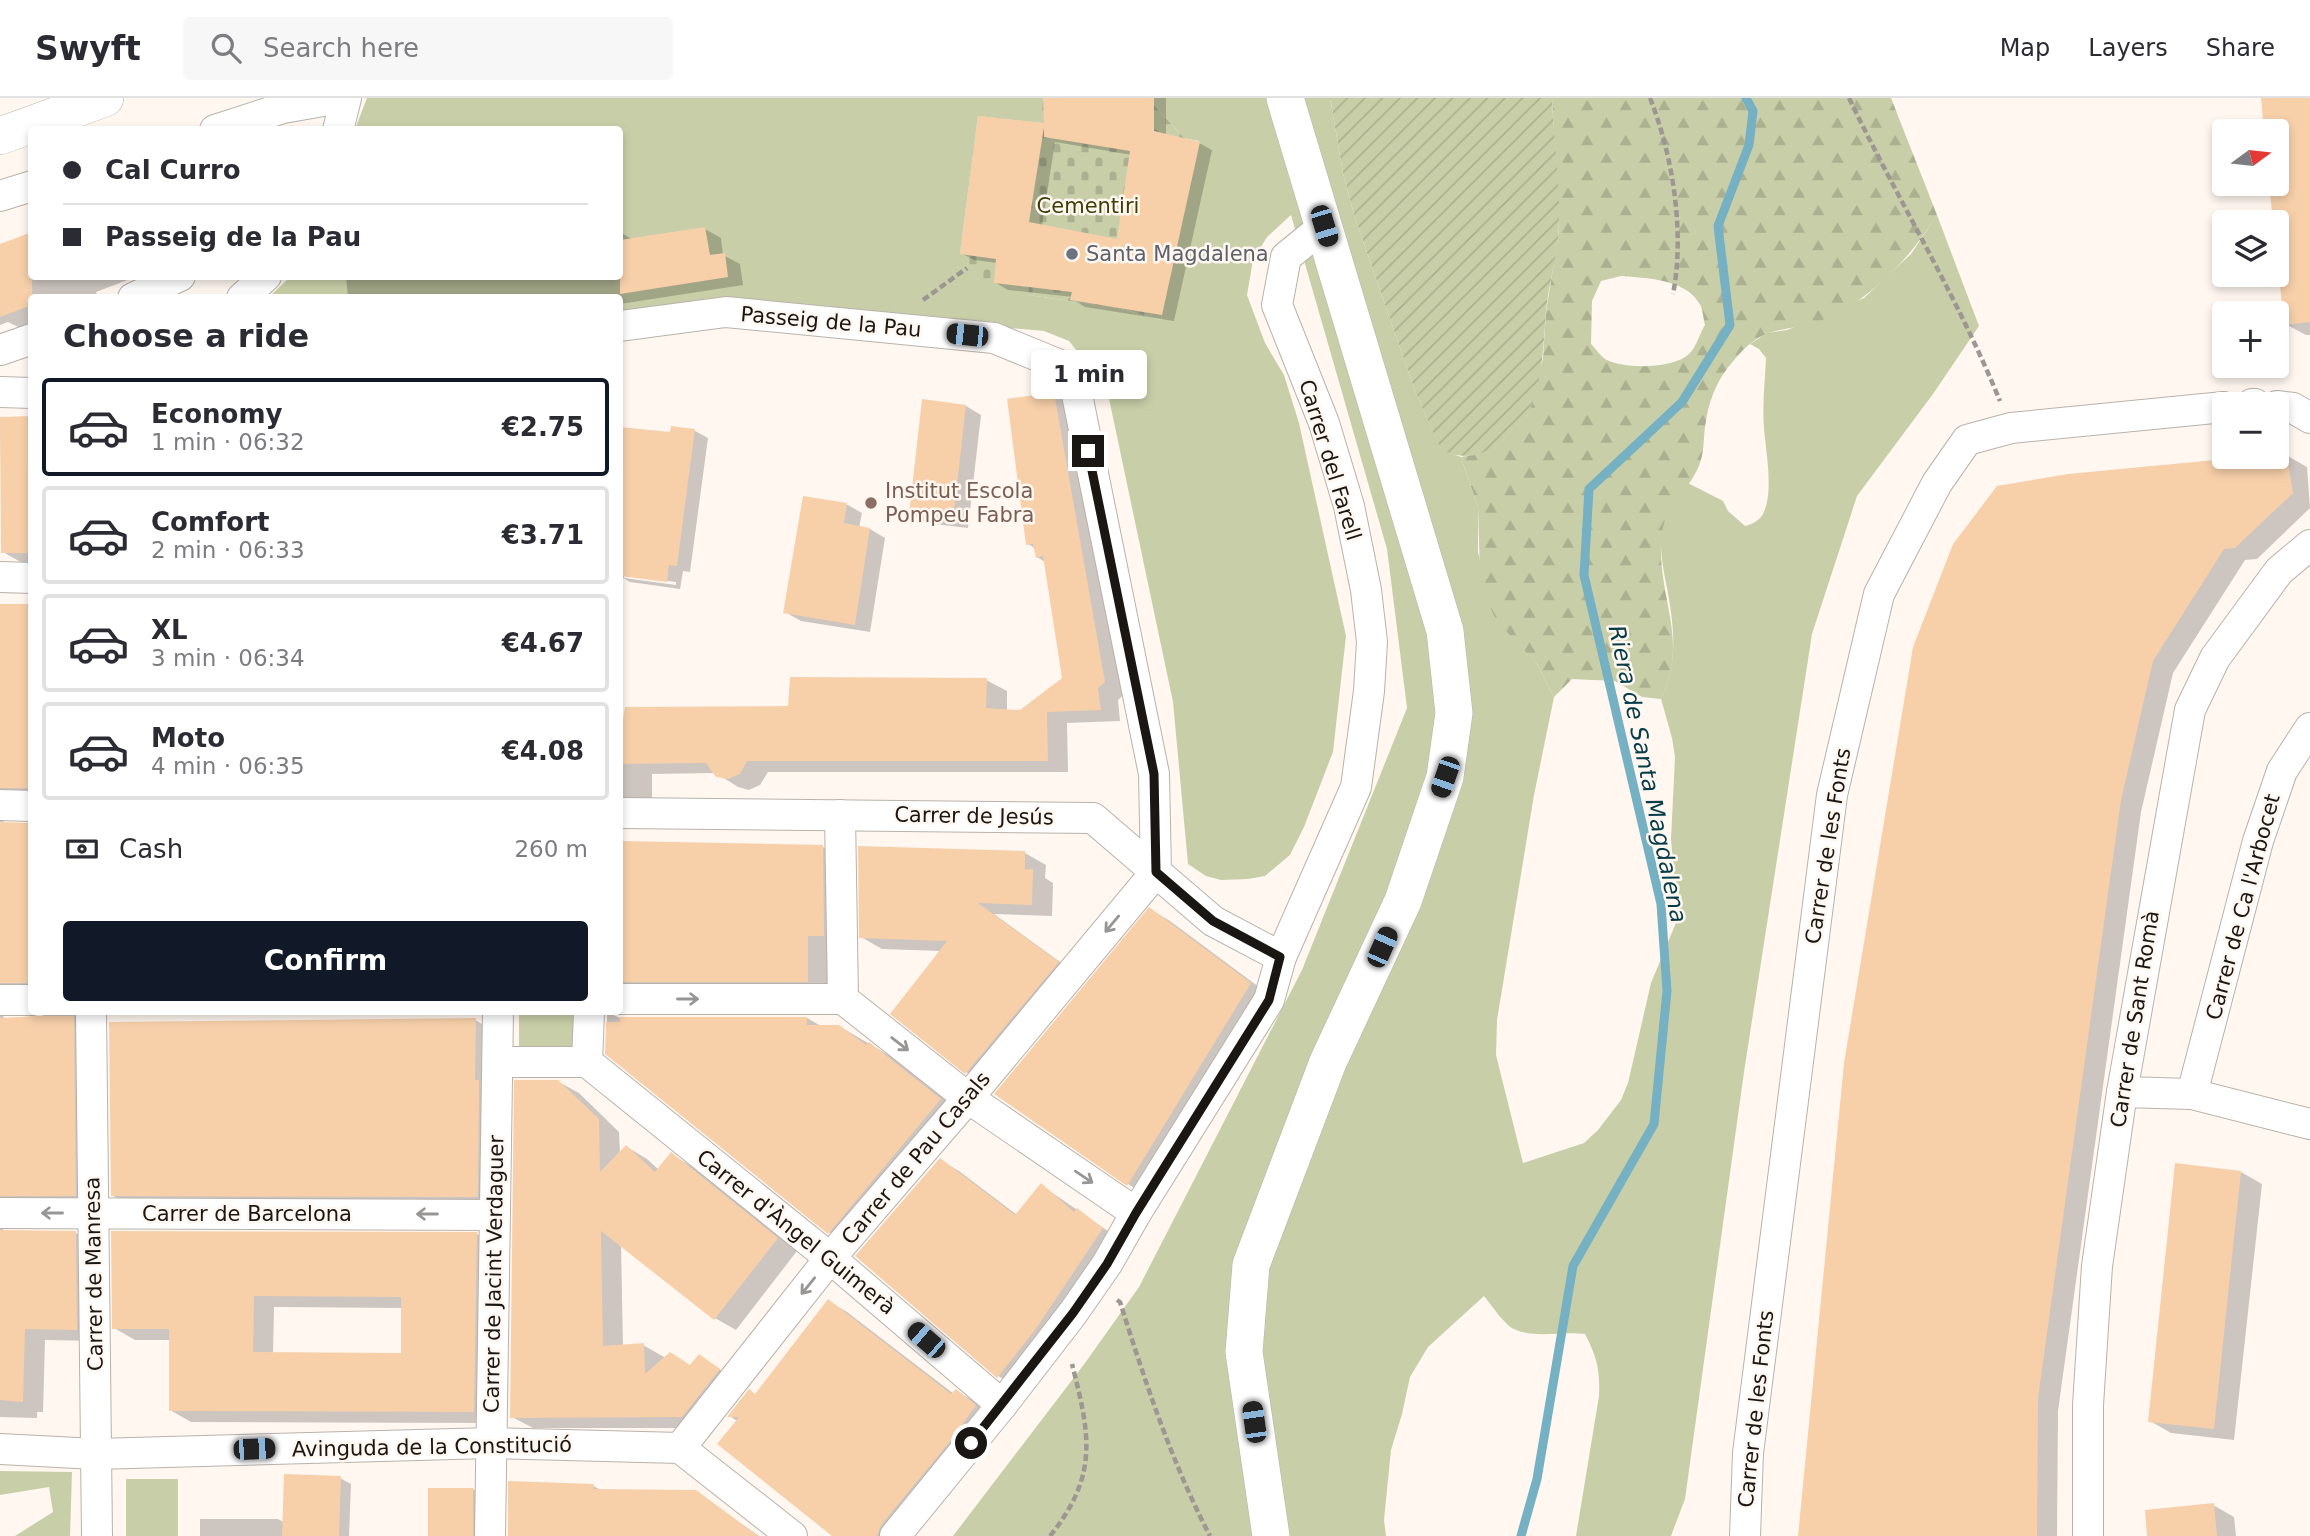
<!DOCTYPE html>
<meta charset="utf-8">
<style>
body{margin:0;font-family:"DejaVu Sans",sans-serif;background:#f7f7f7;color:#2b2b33;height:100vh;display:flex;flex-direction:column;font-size:26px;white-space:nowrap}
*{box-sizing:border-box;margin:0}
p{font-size:23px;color:#7c7c81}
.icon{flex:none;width:38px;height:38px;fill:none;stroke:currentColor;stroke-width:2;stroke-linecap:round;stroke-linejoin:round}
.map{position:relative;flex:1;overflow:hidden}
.panel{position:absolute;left:28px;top:196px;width:595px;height:721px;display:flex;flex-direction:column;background:#fff;border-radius:7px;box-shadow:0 4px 10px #0003}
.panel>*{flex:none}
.banner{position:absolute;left:28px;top:28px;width:595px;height:154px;border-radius:7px;box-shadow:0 4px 10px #0003;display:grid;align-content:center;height:154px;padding:0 35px;background:#fff}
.needle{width:46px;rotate:75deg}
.tools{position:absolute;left:2212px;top:21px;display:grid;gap:14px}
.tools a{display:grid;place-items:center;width:77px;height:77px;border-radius:7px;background:#fff;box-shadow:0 4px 10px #0003;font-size:35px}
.end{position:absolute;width:32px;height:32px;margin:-16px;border:9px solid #191614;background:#fff;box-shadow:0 0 0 4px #fff}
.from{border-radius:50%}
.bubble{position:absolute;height:49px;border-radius:7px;background:#fff;box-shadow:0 4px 10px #0003;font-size:23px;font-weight:800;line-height:49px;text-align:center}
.car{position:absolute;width:21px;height:42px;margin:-21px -10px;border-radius:9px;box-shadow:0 0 5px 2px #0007;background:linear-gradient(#222 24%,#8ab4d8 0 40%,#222 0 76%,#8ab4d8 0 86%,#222 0)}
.banner b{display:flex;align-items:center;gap:24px;height:66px;font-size:26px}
.banner b+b{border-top:2px solid #e1e1e2}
.banner i{width:18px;height:18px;background:#2b2b33}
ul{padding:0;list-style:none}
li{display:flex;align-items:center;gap:21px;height:98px;margin:0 14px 10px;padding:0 21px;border:4px solid #e1e1e2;border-radius:7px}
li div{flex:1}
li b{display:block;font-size:26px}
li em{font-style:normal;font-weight:800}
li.current{border-color:#111827}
li>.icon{width:63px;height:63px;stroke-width:1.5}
h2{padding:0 35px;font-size:32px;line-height:84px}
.pay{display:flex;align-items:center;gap:18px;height:77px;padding:0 35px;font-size:26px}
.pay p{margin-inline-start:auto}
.cta{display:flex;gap:14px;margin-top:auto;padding:14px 35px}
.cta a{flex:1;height:80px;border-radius:7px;background:#111827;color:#fff;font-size:28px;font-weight:800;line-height:80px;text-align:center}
header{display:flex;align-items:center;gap:42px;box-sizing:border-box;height:98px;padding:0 35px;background:#fff;border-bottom:2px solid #e1e1e2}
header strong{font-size:33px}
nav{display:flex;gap:38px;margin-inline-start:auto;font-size:24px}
.search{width:490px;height:63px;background:#f7f7f7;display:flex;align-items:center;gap:18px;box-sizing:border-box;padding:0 24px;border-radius:7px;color:#7c7c81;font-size:26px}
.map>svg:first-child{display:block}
</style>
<header>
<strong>Swyft</strong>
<div class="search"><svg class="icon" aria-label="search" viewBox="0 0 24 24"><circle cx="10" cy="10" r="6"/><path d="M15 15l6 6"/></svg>Search here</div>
<nav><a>Map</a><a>Layers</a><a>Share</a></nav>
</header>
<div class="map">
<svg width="2310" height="1438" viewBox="0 0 2310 1438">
<defs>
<pattern id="forest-firs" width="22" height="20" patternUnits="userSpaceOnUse" patternTransform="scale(1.75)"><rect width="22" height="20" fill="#c8cfa8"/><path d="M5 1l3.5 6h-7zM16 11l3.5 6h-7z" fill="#abb190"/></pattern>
<pattern id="cemetery-stones" width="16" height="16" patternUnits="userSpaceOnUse" patternTransform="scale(1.75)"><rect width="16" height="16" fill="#c8cfa8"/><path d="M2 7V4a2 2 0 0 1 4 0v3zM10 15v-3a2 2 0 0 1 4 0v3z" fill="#abb190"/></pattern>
<pattern id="garden-furrows" width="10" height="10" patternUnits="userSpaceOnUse" patternTransform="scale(1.75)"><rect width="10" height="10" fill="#c8cfa8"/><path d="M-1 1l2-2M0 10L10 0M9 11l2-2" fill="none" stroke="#abb190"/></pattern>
</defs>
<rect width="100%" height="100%" fill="#fff7f0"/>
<!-- green -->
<g fill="#c8cfa8">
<path d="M367 0H1043L1042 25 978 18 960 155 973 182 1029 189V197L1118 210 1161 222 1199 43 1184 40 1154 7V0H1330L1343 75 1355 120 1415 293 1441 351 1461 359 1478 409V454L1494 518 1537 566 1554 599 1534 697 1497 922 1496 957 1523 1065 1584 1045 1598 1032 1621 1002 1628 985 1651 885 1680 815 1679 795 1674 777 1671 741 1675 659 1672 640 1661 601C1679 563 1674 526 1666 485 1662 465 1658 441 1664 421 1669 407 1679 396 1688 385L1723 403 1728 413 1745 428C1752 426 1759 423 1763 416 1774 395 1766 354 1764 331 1762 308 1765 283 1766 260L1759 251 1750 246 1767 235 1787 232 1864 200 1911 156 1937 117 1979 228 1933 296 1857 398 1812 536 1744 974 1685 1401 1671 1438H1576L1599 1298C1600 1272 1597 1259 1585 1236 1562 1233 1527 1242 1509 1228 1500 1220 1492 1208 1484 1198L1428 1249 1410 1279 1402 1316 1391 1352 1384 1422 1386 1438H953L1085 1265 1139 1189 1302 872 1407 610 1387 451 1291 117 1267 139 1253 162 1247 197 1265 245 1284 277 1299 325 1346 538 1333 654 1304 729 1290 757 1265 778 1248 781 1221 782 1206 778 1188 766 1173 604 1107 291 1069 243 1044 233 733 205 620 219V200H268L290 179 620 178V32L355 31Z"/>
<polygon points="519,914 578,914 578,954 519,953"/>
<polygon points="0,1373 72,1374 70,1438 15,1438 53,1414 49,1389 0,1397"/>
<rect x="126" y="1381" width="52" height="57"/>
</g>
<!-- forest -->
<path fill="url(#forest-firs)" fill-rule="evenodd" d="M1552 0H1891L1937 117C1909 161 1874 199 1825 221 1807 229 1788 229 1769 235 1750 241 1733 262 1722 278 1714 291 1708 308 1706 323 1703 337 1705 351 1700 365 1688 398 1663 402 1661 445 1659 503 1689 543 1661 601L1642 599 1615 583 1572 581 1554 599 1537 566 1507 534 1494 518 1486 499 1480 477 1478 409 1461 359 1485 354 1531 308 1543 260 1546 213 1558 141 1559 118ZM1621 178C1646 180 1685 181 1699 205 1703 210 1703 220 1705 227 1700 235 1696 250 1689 256 1673 271 1625 271 1607 262 1601 259 1596 251 1591 246L1592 203 1601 183Z"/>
<!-- cemetery -->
<polygon fill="url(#cemetery-stones)" points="1043,0 1154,0 1154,7 1184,40 1200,44 1161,222 1118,210 1028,197 1029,189 973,183 960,156 978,18 1041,25"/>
<!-- garden -->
<path fill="url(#garden-furrows)" d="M1330 0H1552C1554 46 1562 94 1558 140 1556 164 1548 189 1546 214 1542 261 1543 330 1492 351 1471 360 1463 360 1441 352L1415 293 1355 120 1343 75Z"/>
<!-- shadow -->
<g fill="#0003" fill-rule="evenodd">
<path d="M1045 0H1166V38L1199 45 1212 52 1174 223 1085 209 1072 201 1073 199 1008 192 996 185 998 165 974 162 961 155 979 20 1045 27ZM1055 44 1132 57 1118 143 1042 128Z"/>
<polygon points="2262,0 2310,0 2310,237 2306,237 2285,226 2271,86 2277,86 2277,33 2266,33"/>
<polygon points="705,131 721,140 723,157 740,166 743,187 620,206 620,200 348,200 346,178 620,178 620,134 633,142"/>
<polygon points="0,148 32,178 138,178 96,194 98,200 32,200 32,226 20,230 8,224 0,227"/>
<polygon points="1054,296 1074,308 1124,596 1118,602 1120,623 1067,625 1068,674 768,674 760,687 749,692 738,689 716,675 652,676 652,700 634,700 620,707 620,649 626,610 790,610 986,582 1007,593 1007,613 1021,614 1064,581 1045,464 1037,459 1036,451 1028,446"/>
<polygon points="924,303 966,308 981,317 968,430 926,425 911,416"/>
<polygon points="0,320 32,320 32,466 24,466 3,454"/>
<path d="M672 330 695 333 708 340 690 474 683 473 680 491 630 484 620 478V331L671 336ZM624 477 676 484V487L624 480Z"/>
<polygon points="2277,357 2286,357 2307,369 2310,410 2257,461 2245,462 2173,575 2141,714 2058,1313 2057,1438 1800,1438 2068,378"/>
<polygon points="846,406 862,415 859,430 870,431 885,440 870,534 801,523 785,514"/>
<polygon points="0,508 32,508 32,701 2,720 4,725 32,727 32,896 2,914 4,920 32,921 42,918 47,914 94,914 95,1109 2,1128 4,1134 76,1135 96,1146 97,1243 45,1242 43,1314 37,1314 37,1320 0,1319"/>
<polygon points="620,746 823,749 843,761 828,894 620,907"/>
<polygon points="1025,755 1046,767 1045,780 1053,785 1052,818 994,816 1078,877 987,986 966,974 941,853 882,851 861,839"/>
<polygon points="1150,811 1170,823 1271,898 1148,1098 1128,1086"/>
<polygon points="607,914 620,920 807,920 821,928 839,928 890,958 961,1014 849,1146 829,1134 607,955"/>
<polygon points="475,922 496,934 498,1110 133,1109 112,1097"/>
<polygon points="557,983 579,995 619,1034 620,1056 627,1049 647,1061 659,1072 671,1056 691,1068 797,1153 736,1232 715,1220 621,1146 623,1249 643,1247 664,1259 664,1262 691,1268 699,1258 739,1284 703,1330 533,1330 512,1319"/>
<polygon points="940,1062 959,1073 1017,1117 1041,1087 1121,1142 1017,1289 998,1278"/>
<polygon points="2241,1074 2262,1086 2234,1342 2171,1335 2150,1323"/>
<path d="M477 1136 497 1148 495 1325 191 1324 170 1312V1242H135L114 1230ZM274 1209 403 1210V1257L273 1256Z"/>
<polygon points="828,1203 847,1214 954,1296 956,1293 976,1304 994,1320 900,1438 835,1438 737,1323 730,1318 756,1298"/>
<polygon points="340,1380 351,1386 349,1438 200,1438 200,1421 278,1421 292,1429"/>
<polygon points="593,1388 601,1392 696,1394 759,1438 509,1438"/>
<polygon points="473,1391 492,1402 491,1438 430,1438"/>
<polygon points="2213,1407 2234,1419 2236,1438 2149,1438"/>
</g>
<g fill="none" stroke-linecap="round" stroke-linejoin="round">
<!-- stream -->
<polyline stroke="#76b0c3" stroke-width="9" points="1521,1438 1537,1381 1573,1168 1654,1026 1667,893 1661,806 1584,477 1589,391 1682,304 1730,227 1718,128 1749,47 1753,13 1746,0"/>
</g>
<!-- building -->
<g fill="#f7d0aa" fill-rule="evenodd">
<path d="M1043 0H1154V33L1200 44 1162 217 1070 202 1072 194 994 185 996 161 960 156 978 18 1044 25ZM1044 29V39L1130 53 1117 141 1029 124Z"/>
<polygon points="2261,0 2310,0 2310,224 2284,227 2277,157 2277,124 2273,124 2269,86 2277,86 2277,33 2264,33"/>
<polygon points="705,129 710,157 725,155 728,179 620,196 620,142"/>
<polygon points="32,134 32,207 0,219 0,146"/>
<polygon points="1054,294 1105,584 1098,590 1101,612 1047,614 1048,663 747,663 740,676 728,681 716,679 706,665 620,666 620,639 625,609 788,608 790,579 987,580 986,610 1020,612 1062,580 1043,458 1036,460 1033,446 1026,447 1007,301"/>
<polygon points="922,301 966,307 953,422 909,417"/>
<polygon points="32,318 32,455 1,455 0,319"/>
<polygon points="671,328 695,331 677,468 669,467 667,484 620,478 620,329 670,334"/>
<polygon points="2246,359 2287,359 2293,395 2235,450 2224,451 2153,563 2121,702 2038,1300 2037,1438 1798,1438 1844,965 1913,549 1953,446 1997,388 2068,376"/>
<polygon points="803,398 847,405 844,425 870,430 855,527 783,515"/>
<rect x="0" y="506" width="32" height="184"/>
<polygon points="0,724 32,725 32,885 0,885"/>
<polygon points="620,743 823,747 824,838 808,838 808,884 620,884"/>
<polygon points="858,748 1025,753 1025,771 1033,771 1032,807 978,805 1059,864 965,976 890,916 947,843 859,840"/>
<polygon points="1149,809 1251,885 1127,1088 994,996"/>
<polygon points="36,918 74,918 76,1098 0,1098 0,920"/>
<polygon points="620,919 807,919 807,927 839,927 866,947 869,944 941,1001 828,1136 605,956 606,924 620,924"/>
<polygon points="476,920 475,982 479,982 478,1099 111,1098 109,924"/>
<polygon points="514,982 558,982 599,1021 600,1074 626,1047 655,1074 671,1054 778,1140 714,1222 601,1133 603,1248 644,1245 645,1276 670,1254 690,1267 699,1256 720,1271 682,1319 510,1320"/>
<polygon points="940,1060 1015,1117 1041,1085 1074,1114 1077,1110 1103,1130 1035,1232 997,1280 855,1158"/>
<polygon points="2175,1065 2241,1073 2214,1331 2148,1324"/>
<polygon points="0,1132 76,1133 77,1232 25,1231 23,1304 0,1302"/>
<path d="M111 1133 477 1134 474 1314 169 1313V1231H112ZM254 1198 401 1199V1255L253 1254Z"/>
<polygon points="828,1201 951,1296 956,1291 976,1307 952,1341 881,1427 877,1438 832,1438 717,1346 739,1319 727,1319 749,1291 755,1296"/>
<polygon points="284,1376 341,1378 339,1438 282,1438"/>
<polygon points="508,1383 594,1386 593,1391 696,1392 758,1438 508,1438"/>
<rect x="428" y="1390" width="45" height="48"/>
<polygon points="2214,1405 2217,1438 2147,1438 2145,1412"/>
</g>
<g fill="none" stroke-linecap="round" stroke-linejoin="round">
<defs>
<g id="minor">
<polyline points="215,32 283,10 340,0"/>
<polyline points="338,32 346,0"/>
<polyline points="0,98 32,88"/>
<polyline points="133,200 180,178"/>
<polyline points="242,200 266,178"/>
<polyline points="620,228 726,214 994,240 1072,272 1154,676 1156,774 968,1000 830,1160 680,1350"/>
<polyline points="0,252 32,241"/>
<polyline points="0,294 32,295"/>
<polyline points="2252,306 2255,306"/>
<polyline points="2277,308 2293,310 2310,320"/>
<polyline points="0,479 32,480"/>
<polyline points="0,707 32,708"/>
<polyline points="620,715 1093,720 1213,823 1281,859"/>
<polyline points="840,717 843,901"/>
<polyline points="620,901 843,901 968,1000 1136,1115"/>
<polyline points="0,902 32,902"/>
<polyline points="91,914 97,1438"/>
<polyline points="498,964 587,964 589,914"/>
<polyline points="587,964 830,1160 1002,1307"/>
<polyline points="2122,994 2192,996 2310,1026"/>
<polyline points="2192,996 2258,743 2282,673 2310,630"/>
<polyline points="0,1115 495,1117"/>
<polyline points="0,1351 96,1356 491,1345 680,1350 792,1438"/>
<polyline points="490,1438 498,914"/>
<polyline points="895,1438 1002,1307 1073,1215 1107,1166 1136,1115 1269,902 1281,859 1356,689 1369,593 1372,544 1366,492 1349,408 1324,325 1277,207 1286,159 1324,128"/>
<polyline points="1745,1438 1748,1355 1832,697 1879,496 1937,385 1967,342 2011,330 2224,309"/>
<polyline points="2088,1438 2088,1307 2097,1168 2122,994 2190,612 2215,560 2279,473 2310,447"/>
</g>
<g id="tertiary">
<polyline points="0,38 105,0"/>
<polyline points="1271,1438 1244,1254 1251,1167 1328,964 1403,803 1445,679 1454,615 1445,533 1285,0"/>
</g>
</defs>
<!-- minor casing -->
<use href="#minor" stroke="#b9b2ab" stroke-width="32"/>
<!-- tertiary casing -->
<use href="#tertiary" stroke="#b9b2ab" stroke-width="38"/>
<!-- path -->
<g stroke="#9d9793" stroke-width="4.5" stroke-dasharray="7 3.5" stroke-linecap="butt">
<path d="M1650 0C1673 58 1685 135 1673 196"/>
<path d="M1849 0C1898 102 1957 198 2000 303"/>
<polyline points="923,202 967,170"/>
<path d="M1117 1202 1120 1204C1145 1283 1171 1363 1210 1438"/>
<path d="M1050 1438C1099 1377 1090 1337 1072 1266"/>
</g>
<!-- minor -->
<use href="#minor" stroke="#fff" stroke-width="30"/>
<!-- tertiary -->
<use href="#tertiary" stroke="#fff" stroke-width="37"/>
</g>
<!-- one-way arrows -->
<defs><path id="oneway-shaft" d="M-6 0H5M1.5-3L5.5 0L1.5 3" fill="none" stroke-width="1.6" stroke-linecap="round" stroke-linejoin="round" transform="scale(1.75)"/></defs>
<g stroke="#989695">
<use href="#oneway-shaft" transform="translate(1112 826) rotate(130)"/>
<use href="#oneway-shaft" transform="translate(688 901)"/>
<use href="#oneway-shaft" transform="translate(900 946) rotate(38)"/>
<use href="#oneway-shaft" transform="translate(1084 1079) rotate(34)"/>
<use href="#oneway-shaft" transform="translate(52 1115) rotate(180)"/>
<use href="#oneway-shaft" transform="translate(427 1116) rotate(-180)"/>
<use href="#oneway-shaft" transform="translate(808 1188) rotate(129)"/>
</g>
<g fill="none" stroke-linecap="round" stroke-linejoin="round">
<!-- route -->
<polyline stroke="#191614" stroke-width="9" points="971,1345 1073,1215 1107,1166 1136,1115 1269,902 1280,859 1213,823 1156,774 1154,676 1088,353"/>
</g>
<!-- markers -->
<circle fill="#6b7280" stroke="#fff7f0" stroke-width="2.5" cx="1072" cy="156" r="7"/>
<circle fill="#8d6e63" stroke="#fff7f0" stroke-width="2.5" cx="871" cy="405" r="7"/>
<g text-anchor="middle" stroke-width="5" stroke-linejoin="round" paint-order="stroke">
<!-- park labels -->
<g font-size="21" fill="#3a4006" stroke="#fff7f0">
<text x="1088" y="115">Cementiri</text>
</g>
<!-- worship labels -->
<g font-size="21" fill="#5b616d" stroke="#fff7f0" text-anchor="start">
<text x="1086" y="163">Santa Magdalena</text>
</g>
<!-- street labels -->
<g font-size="21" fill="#191614" stroke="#fff7f0">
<text transform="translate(831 224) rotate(5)" y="7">Passeig de la Pau</text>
<text transform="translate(1330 362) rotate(73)" y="7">Carrer del Farell</text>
<text transform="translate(974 718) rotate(1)" y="7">Carrer de Jesús</text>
<text transform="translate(1828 748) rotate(-81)" y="7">Carrer de les Fonts</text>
<text transform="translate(2243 809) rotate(-75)" y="7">Carrer de Ca l'Arbocet</text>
<text transform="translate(2135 921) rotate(-81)" y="7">Carrer de Sant Romà</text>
<text transform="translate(916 1060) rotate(-50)" y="7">Carrer de Pau Casals</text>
<text x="247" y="1123">Carrer de Barcelona</text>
<text transform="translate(796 1134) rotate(39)" y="7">Carrer d'Àngel Guimerà</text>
<text transform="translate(94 1176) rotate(-91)" y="7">Carrer de Manresa</text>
<text transform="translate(494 1176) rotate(-89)" y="7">Carrer de Jacint Verdaguer</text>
<text transform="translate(1756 1311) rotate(-84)" y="7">Carrer de les Fonts</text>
<text transform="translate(432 1349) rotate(-1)" y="7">Avinguda de la Constitució</text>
</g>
<!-- education labels -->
<g font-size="21" fill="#785e54" stroke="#fff7f0" text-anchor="start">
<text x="885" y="400">Institut Escola<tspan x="885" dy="24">Pompeu Fabra</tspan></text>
</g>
<!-- water labels -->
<g font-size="23" font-style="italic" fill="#043c4a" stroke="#fff7f0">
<text transform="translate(1648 676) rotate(78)" y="8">Riera de Santa Magdalena</text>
</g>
</g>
</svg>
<div class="tools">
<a><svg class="needle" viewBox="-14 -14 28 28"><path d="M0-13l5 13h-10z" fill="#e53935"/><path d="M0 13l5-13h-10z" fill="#7c7c81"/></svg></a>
<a><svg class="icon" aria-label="layers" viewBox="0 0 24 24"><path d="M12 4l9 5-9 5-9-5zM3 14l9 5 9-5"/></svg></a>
<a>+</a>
<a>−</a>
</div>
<i class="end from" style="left:971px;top:1345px"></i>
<i class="end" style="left:1088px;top:353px"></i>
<div class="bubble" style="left:1031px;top:252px;width:116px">1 min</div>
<i class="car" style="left:1324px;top:128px;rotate:163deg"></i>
<i class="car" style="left:967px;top:237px;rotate:276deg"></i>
<i class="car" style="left:1445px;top:679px;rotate:199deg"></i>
<i class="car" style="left:1382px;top:849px;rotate:24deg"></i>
<i class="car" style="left:926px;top:1242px;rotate:311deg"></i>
<i class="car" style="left:1254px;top:1324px;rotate:352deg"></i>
<i class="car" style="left:254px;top:1351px;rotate:88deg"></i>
<div class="banner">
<b><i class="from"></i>Cal Curro</b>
<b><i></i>Passeig de la Pau</b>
</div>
<section class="panel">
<h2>Choose a ride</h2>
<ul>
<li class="current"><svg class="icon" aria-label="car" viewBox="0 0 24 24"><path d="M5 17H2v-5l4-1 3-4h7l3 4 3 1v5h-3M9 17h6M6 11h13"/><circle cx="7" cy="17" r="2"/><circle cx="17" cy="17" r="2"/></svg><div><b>Economy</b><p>1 min · 06:32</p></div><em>€2.75</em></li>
<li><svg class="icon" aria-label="car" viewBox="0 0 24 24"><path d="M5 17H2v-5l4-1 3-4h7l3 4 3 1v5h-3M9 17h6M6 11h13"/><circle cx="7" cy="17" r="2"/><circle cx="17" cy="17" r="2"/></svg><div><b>Comfort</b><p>2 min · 06:33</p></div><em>€3.71</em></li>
<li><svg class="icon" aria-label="car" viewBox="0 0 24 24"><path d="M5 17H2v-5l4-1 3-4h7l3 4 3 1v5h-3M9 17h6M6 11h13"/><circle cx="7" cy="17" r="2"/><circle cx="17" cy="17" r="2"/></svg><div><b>XL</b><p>3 min · 06:34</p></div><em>€4.67</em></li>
<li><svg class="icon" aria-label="car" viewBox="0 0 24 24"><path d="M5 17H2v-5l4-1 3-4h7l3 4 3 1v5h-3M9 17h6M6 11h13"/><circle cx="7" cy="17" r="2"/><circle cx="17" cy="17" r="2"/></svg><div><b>Moto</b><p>4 min · 06:35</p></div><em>€4.08</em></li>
</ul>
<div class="pay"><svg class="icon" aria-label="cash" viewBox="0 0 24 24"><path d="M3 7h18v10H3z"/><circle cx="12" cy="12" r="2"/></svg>Cash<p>260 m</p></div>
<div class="cta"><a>Confirm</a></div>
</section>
</div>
